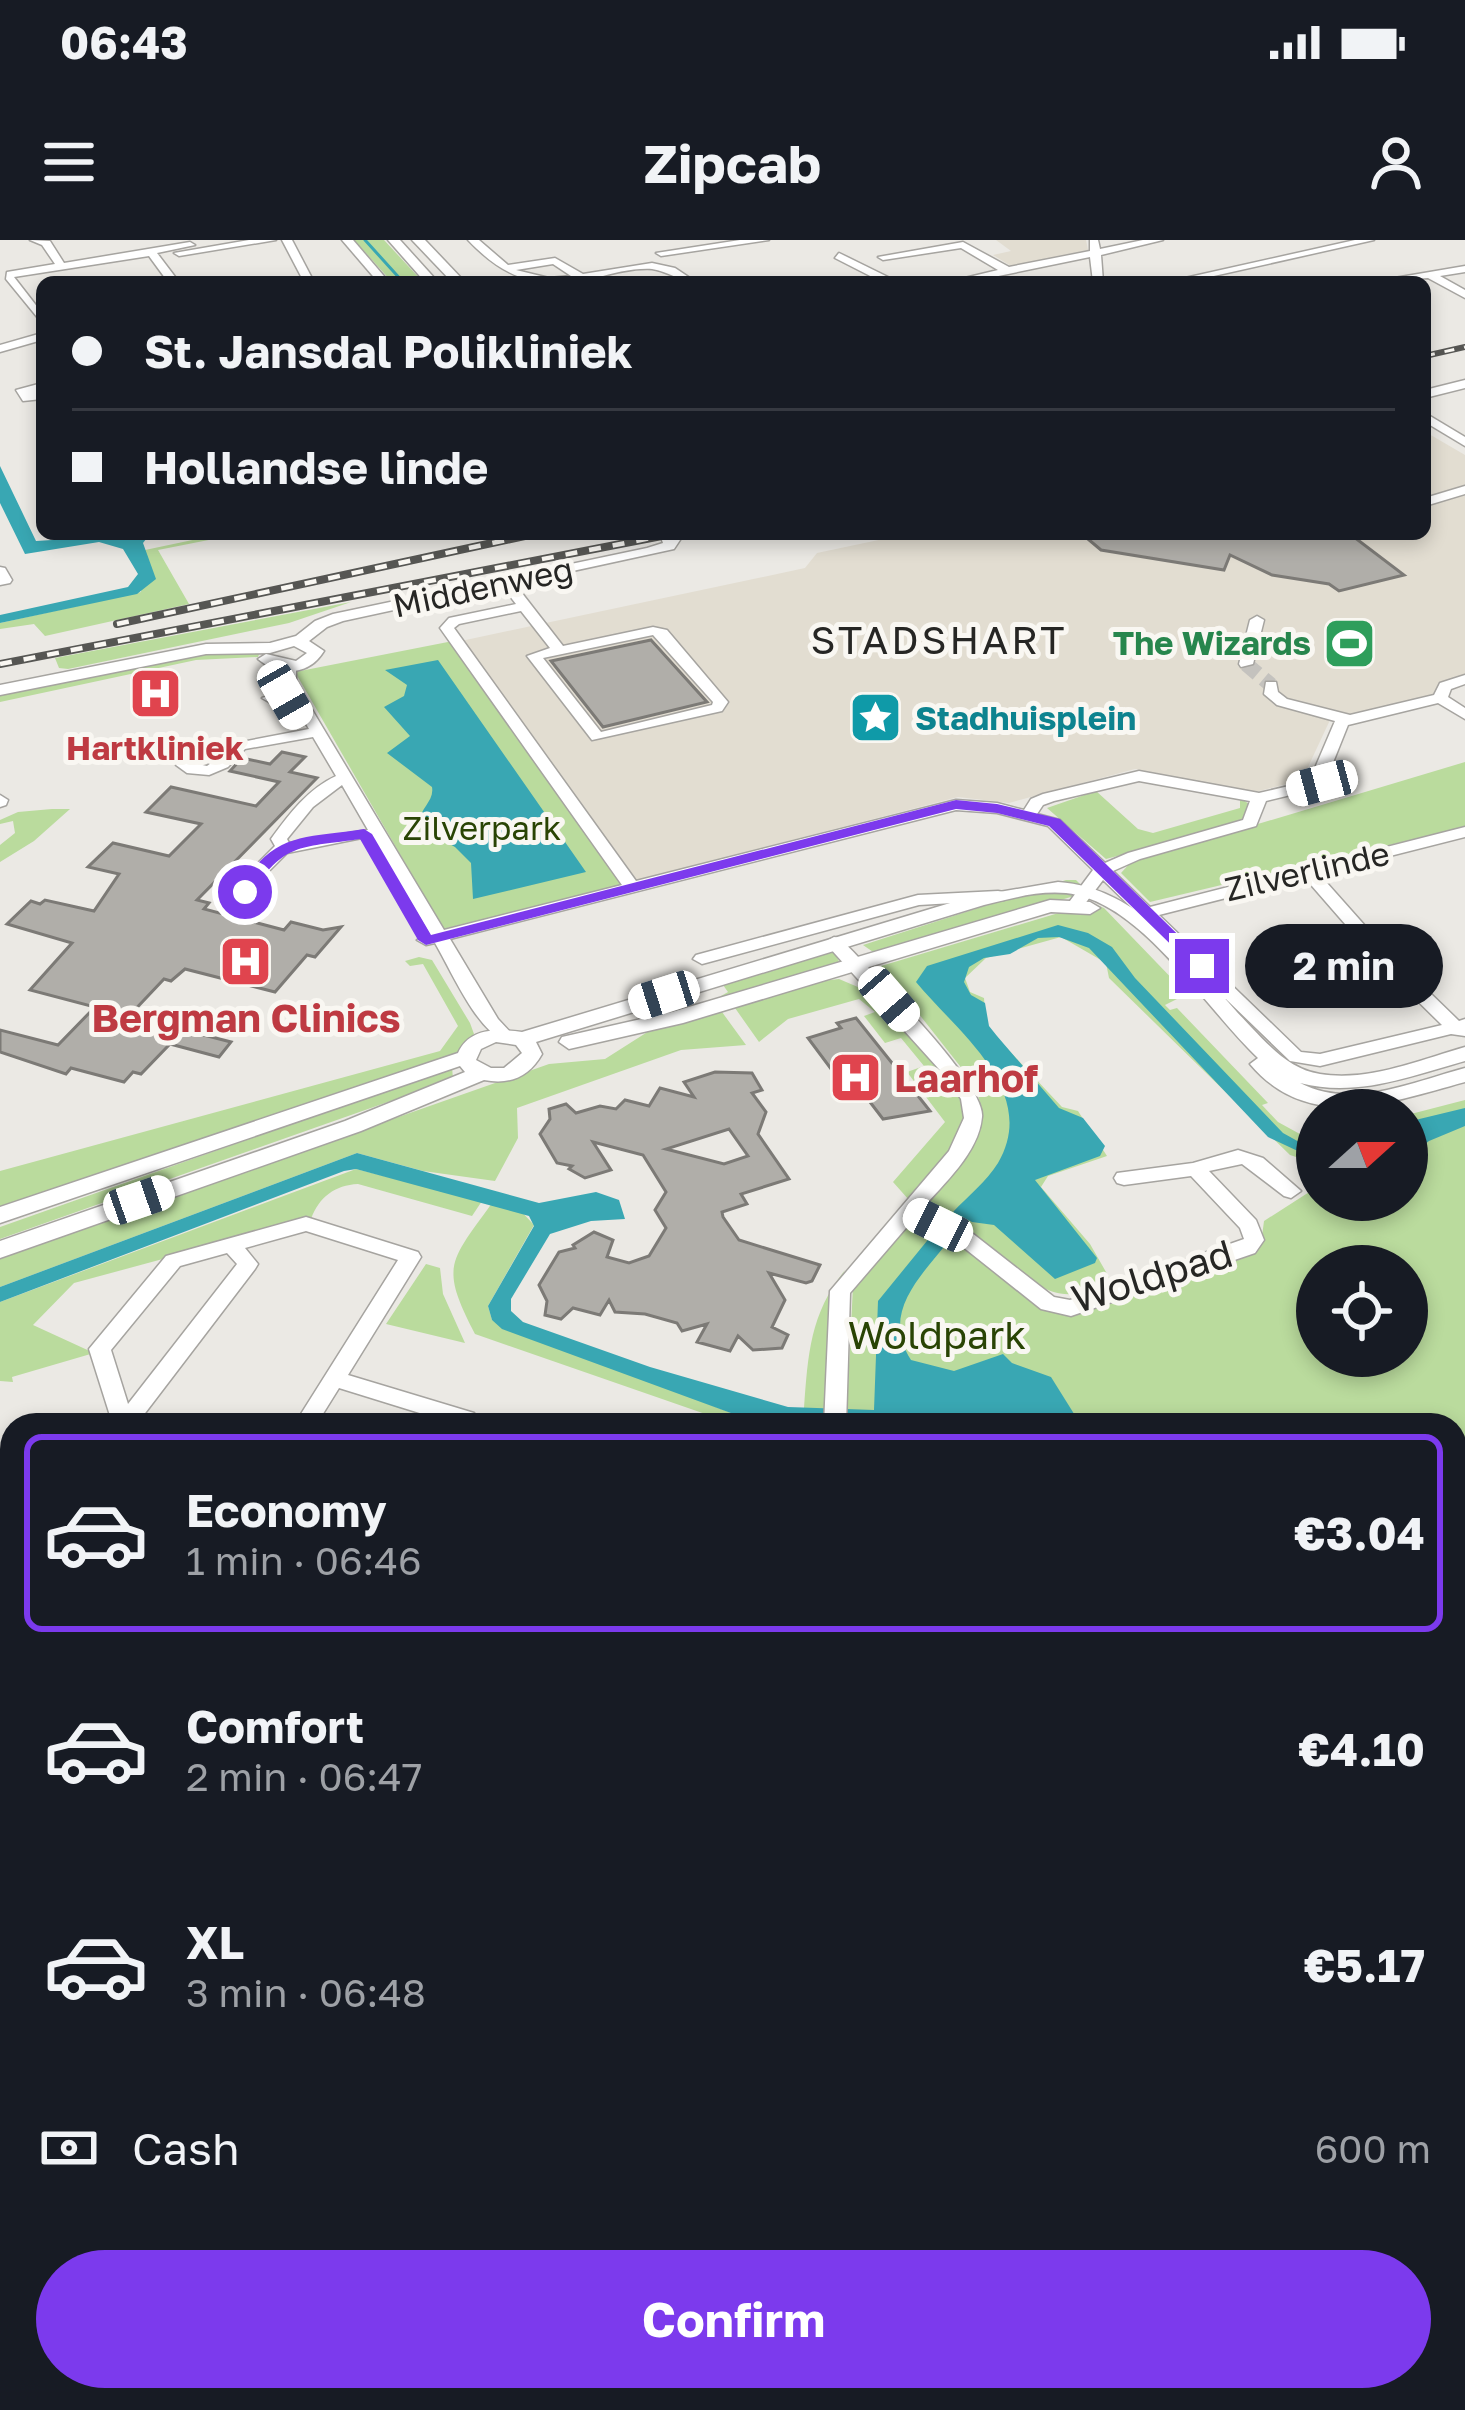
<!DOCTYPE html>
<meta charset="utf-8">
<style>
body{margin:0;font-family:"Golos Text",sans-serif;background:#20242c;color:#f1f3f6;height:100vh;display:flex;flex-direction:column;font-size:45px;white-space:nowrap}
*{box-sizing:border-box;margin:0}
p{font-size:39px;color:#9ea1a6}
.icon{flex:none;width:66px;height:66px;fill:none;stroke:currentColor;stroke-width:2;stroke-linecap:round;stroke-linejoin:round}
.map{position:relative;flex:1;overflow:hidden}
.sheet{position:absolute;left:0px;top:1173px;width:1467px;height:999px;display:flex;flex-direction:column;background:#171b24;border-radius:36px 36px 0 0;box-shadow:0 6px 18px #0003}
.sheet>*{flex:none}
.banner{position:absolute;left:36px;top:36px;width:1395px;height:264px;border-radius:18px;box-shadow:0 6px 18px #0003;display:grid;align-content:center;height:264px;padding:0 36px;background:#171b24}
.needle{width:78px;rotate:69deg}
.tools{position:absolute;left:1296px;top:849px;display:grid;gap:24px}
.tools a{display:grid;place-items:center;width:132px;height:132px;border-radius:50%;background:#171b24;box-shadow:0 6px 18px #0003;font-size:60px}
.end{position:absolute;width:54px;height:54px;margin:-27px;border:15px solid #7c3aed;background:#fff;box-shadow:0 0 0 6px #fff}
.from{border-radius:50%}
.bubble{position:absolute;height:84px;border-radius:42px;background:#171b24;box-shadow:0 6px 18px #0003;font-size:39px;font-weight:700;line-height:84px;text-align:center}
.car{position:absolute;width:36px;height:72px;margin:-36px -18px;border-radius:15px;box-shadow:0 0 9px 3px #0007;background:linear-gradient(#fff 24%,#345 0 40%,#fff 0 76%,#345 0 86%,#fff 0)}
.banner b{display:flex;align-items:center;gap:42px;height:114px;font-size:45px}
.banner b+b{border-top:3px solid #363941}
.banner i{width:30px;height:30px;background:#f1f3f6}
ul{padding:21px 0 0;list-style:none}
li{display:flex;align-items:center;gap:36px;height:198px;margin:0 24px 18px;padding:0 12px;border:6px solid transparent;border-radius:18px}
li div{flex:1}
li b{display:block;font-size:45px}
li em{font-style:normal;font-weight:700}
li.selected{border-color:#7c3aed}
li>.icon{width:108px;height:108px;stroke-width:1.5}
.pay{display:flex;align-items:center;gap:30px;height:132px;padding:0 36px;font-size:45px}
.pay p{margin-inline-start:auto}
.button{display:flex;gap:24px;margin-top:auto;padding:24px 36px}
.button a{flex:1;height:138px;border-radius:72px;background:#7c3aed;color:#fff;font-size:48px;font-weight:700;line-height:138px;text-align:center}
.status{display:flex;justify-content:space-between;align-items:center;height:84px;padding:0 60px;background:#171b24;direction:ltr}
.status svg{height:33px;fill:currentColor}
header{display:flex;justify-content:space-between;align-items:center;height:156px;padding:0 36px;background:#171b24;font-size:54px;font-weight:700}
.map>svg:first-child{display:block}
</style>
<div class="status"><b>06:43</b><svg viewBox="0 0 49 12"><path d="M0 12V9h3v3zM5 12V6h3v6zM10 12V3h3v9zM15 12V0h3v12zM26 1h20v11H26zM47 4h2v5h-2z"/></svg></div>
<header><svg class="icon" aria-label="menu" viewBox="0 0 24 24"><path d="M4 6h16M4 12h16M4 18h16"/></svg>Zipcab<svg class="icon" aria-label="person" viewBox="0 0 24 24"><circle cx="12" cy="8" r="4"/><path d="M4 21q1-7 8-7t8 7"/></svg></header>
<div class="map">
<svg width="1465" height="2170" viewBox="0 0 1465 2170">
<rect width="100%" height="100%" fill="#ebe9e4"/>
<!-- built -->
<g fill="#e2ddd1">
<polygon points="996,0 1086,0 1088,10 1011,26 993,15 1011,11"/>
<polygon points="1429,194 1465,215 1465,435 1439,442 1433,454 1330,480 1302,540 1255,552 1135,529 1009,563 958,557 637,640 461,401 805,328 817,313 907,294 1425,294 1425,195"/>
</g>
<!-- green -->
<g fill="#badb9d" fill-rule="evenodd">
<polygon points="354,0 384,0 423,42 392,42"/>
<polygon points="221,294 239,294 158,310 189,364 45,396 34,384 0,389 0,383 141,352 145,310"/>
<polygon points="351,362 289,383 68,429 59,428 55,418"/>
<polygon points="453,401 625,644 443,689 295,432"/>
<polygon points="208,411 260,412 258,417 196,420 0,462 0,453"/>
<polygon points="1465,522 1465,587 1150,662 1121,633 1131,622"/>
<polygon points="1096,551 1138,589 1153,593 1240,568 1240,557 1251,566 1245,582 1106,619 1047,568"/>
<polygon points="52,569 70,569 34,601 0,622 0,605 15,593 13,581 0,584 0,580 18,572"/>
<polygon points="1066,640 1076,640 1088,652 876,714 863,705"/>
<path d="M1092 663 1104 668 1182 749 1179 758 1165 765 1170 770 1177 768 1268 863 1262 865 1278 882 1309 899 1317 897V924L1290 915 1109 738 1106 723 1061 697 986 718 965 738 970 752 984 758 986 786 1062 867 1078 871 1107 916 1048 936 1041 947 1090 1004 1114 1046C1039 1073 1026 1030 970 992 957 983 940 980 927 970L924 964C956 929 1001 891 971 840L881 726Z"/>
<polygon points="833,710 841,725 724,760 721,756 728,752 723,745 715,747"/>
<polygon points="419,717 432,720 470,783 474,794 461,812 0,968 0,931 440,811 458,786 423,724 410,726 405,721"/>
<polygon points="839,739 872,753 954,835 966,866 963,894 909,960 893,942 945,882 907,832 924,826 901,798 885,803 864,776 875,772 859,759 788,779 759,802 735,768 814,742"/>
<polygon points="722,772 746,805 681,810 517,868 518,898 495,941 423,931 357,913 0,1047 0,1017 549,824 605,819 649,791"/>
<polygon points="452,827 453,839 0,999 0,987"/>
<path d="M1465 860V1581H1455V1185H846L853 1046 915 977 960 999 1051 1068 1261 1004 1264 981 1317 947V960H1407V875ZM1317 1026H1407V1116H1317Z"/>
<path d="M356 929 482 961 472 976 358 944C335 945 319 957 311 979L74 1043 33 1085 94 1113 12 1137 13 1142 0 1141V1062Z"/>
<path d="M492 963 520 970 534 985 488 1066 492 1080 739 1176 780 1185H737L475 1094C440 1026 449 1023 492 963Z"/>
<polygon points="426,1024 440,1028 443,1054 465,1103 386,1084"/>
<path d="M845 1030 832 1057 827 1169 804 1168C808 1114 810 1074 845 1030Z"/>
</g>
<!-- water -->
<g fill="#39a7b3">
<polygon points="0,226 36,301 150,294 143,303 156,339 137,354 0,383 0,375 128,347 138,334 123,309 99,302 25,314 0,263"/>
<path d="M438 420 586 632 473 659 471 623 455 607 421 588C415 570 435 563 432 547L387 513 410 496 384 467 404 456 407 445 385 430Z"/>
<path d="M1058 685 1088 693 1112 707 1135 738 1283 893 1301 903H1317V920L1268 897 1089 708 1059 697 1038 698 1010 714 984 718 969 727 964 742 971 755 985 763 989 786 997 796 1059 868 1083 878 1105 906 1100 916 1035 940 1097 1018 1095 1023 1055 1039 994 985 972 982 953 972C968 956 987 941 998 923 1040 851 957 792 916 742L927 726Z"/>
<polygon points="1465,868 1465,886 1429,901 1407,918 1407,882"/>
<path d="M357 913 539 963 596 952 619 960 625 979 591 981 550 994 511 1059V1071L523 1082 650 1127 788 1167 874 1170 878 1061 931 996 947 1003C919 1038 881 1074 911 1120L954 1131 1003 1114 1012 1123 1051 1137 1081 1185H780L739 1176 502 1089 492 1080 488 1066 534 986 529 976 356 929 344 931 0 1062V1047Z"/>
</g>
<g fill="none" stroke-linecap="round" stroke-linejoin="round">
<!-- stream -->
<polyline stroke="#39a7b3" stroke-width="3" points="365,0 403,42"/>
</g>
<!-- building -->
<g fill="#b0aea9" stroke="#7c7a76" stroke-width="3" fill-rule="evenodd">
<polygon points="1082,294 1350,294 1404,335 1339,351 1329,344 1272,335 1230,315 1224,330 1101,310"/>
<polygon points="651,400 707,462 603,487 551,421"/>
<polygon points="282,512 305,517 290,532 317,538 197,660 209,663 204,669 284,690 291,682 323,690 341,687 315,717 307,715 275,752 185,729 171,741 164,739 129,776 231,802 219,817 170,804 141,834 133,832 124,842 71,828 66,834 0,812 0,790 58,805 95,767 30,750 72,703 7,684 31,661 40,664 45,660 94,671 119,634 88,627 113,603 169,616 201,584 146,572 171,547 256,566 279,542 230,531 242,518 270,524"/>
<polygon points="856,778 896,828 930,871 883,879 854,841 843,845 808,798 841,788 837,783"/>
<path d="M715 832 752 833 762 850 752 853 766 872 758 894 789 939 741 954 747 964 722 972 723 977 739 1000 820 1025 812 1041 806 1043 769 1033 785 1060 772 1087 788 1095 782 1108 753 1110 738 1096 730 1111 697 1102 707 1084 682 1091 677 1083 645 1074 615 1072 609 1060 600 1075 573 1068 561 1079 545 1075 547 1061 539 1045 559 1012 575 1008 573 1005 594 992 613 1000 607 1017 629 1023 649 1016 666 988 655 970 666 952 643 915 593 902 611 930 585 938 569 929 572 926 557 923 540 894 550 879 549 869 566 864 576 873 600 866 616 869 625 860 649 866 660 848 694 857 684 842ZM729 889 748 916 724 924 666 909Z"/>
</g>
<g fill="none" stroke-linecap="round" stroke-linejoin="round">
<!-- minor-tunnel -->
<polyline stroke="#c4c2be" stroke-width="15" stroke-dasharray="15 8" stroke-linecap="butt" points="1246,424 1271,445"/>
<defs>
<g id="minor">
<polygon points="30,0 50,1 64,23 190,2 195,5 157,13 179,42 168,42 149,16 14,37 42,73 42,83 6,39 7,32 55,24 42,5"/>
<polygon points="249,0 276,0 179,16 174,13"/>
<polygon points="282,0 292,0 314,42 304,42"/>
<polygon points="342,0 353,0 389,42 378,42"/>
<path d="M468 0H479L508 25 555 18 583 34 652 23 675 28 696 42C680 42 668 31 652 29 633 28 614 33 596 38 540 50 507 41 468 0ZM553 24 571 36 549 38 516 30Z"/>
<polygon points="740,0 769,0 661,16 656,13"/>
<polygon points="1090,0 1098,0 1100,9 1143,0 1163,0 1101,15 1103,42 1093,42 1090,17 969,42 948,42 998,30 961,8 883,20 878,17 963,2 1009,27 1090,11"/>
<polygon points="1355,0 1374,0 1187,42 1167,42"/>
<polygon points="839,13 894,40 895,42 882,42 835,18"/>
<polygon points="1465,26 1465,32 1440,36 1465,50 1465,58 1428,38 1371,42"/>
<polygon points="344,39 357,42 339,42"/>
<polygon points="42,93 42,100 0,112 0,105"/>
<polygon points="42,143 42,151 29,152 42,151 42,159 23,161 16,150"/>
<polygon points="1425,173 1465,197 1465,206 1425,182"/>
<polygon points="1465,246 1465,254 1425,266 1425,258"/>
<polygon points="0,327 5,328 12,340 10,343 0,345"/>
<path d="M501 339H511L563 406 653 387 667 390 728 462 722 471 592 500 527 416 550 408 521 371 459 384 454 388 636 641 956 560 997 563 1024 570 1031 559 1043 554 1139 531 1259 553 1314 540 1312 535 1335 481 1277 465 1264 454 1266 442H1276L1278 452 1287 459 1350 475 1434 455 1440 443 1465 435V444L1451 449 1448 457 1465 468V479L1438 463 1348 485 1328 535V546L1266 561 1256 586 1140 619 1113 631 1150 667 1298 629 1300 626H1312L1465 587V597L1319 634 1391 715 1459 781 1465 779V796L1451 794 1320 826 1290 821 1103 640 1081 669H1069L1067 665 1093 630 1048 586 997 573 956 570 450 699 498 779 512 794 503 800C475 787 451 730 435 703L426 705 417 700 430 694 372 596 287 613 255 645 254 651 265 662 263 666H251L237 652 241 640 275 606 271 599C289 574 308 549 336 536L313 497 245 509 228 527 209 535 187 533 176 525 184 513 309 489 291 458 269 462 262 458 286 450 282 443 284 426 296 423V443L444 690 622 645 440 388 449 378 516 364 499 342ZM653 395 713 462 712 465 601 492 543 418ZM225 513 207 526 193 523 195 519ZM1139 541 1250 561 1243 580 1128 613 1105 623 1060 580 1037 574 1043 565 1054 561ZM342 545 368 590 289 603 287 599 313 567ZM1305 638 1379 723 1442 785 1320 814 1301 812 1159 675Z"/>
<polygon points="1257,376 1264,380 1253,424 1241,427 1239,424 1250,380"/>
<polygon points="0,555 8,560 6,565 0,567"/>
<polygon points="998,651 1004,652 1004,660 919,665 702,724 693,719 696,715 918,655"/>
<path d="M834 697 840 698C868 728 986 843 982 877 979 913 943 944 922 969L972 993 1054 1057 1070 1060 1244 999 1240 988 1191 936 1124 945 1117 943 1114 938 1117 933 1193 923 1238 910 1263 918 1301 951 1291 958 1284 956 1242 924 1209 931 1256 980 1264 1000 1255 1013 1071 1076 1041 1069 958 1003 912 981 850 1053 846 1185H824L830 1051 949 911 964 878 961 859 947 838 828 706 825 702Z"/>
<path d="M306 977 418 1012 421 1017 348 1135 474 1173 477 1179 474 1185H436L439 1179 339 1148 316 1185H294L398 1020 306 991 245 1008 258 1024 255 1029 136 1185H113L89 1109 166 1016ZM227 1013 237 1024 128 1164 111 1110 180 1026Z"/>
<polygon points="12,1245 12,1263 0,1267 0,1249"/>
<polygon points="12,1436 12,1458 0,1463 0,1441"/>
<rect x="1455" y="1577" width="10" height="24"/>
<polygon points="12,1726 12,1752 0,1756 0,1730"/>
<polygon points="1455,1996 1465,1997 1465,2112 1455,2107"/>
<polygon points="12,2000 12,2030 0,2034 0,2004"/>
<polygon points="59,2160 91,2160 93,2170 61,2170"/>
<polygon points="650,2160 684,2160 680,2170 646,2170"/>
<polygon points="691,2160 724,2160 728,2170 695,2170"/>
<polygon points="761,2160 809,2160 805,2170 757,2170"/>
<polygon points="1053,2160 1086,2160 1090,2170 1057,2170"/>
<polygon points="1408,2160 1440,2160 1444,2170 1412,2170"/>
</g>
<g id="major">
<polygon points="388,0 400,0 438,42 425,42"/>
<polygon points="412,0 425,0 465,42 452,42"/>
<polygon points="1465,140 1465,148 1425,158 1425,150"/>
<path d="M660 294H676L680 300 674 309 343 381 327 387 309 401 324 411C309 436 279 437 258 419L266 414 296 421 307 413 294 406 270 413 206 414 0 455V445L206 404 270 403 296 396 315 381 333 374 647 308 663 303Z"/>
<path d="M1058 642C1145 648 1197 731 1252 788 1271 808 1292 830 1320 834 1369 842 1419 820 1465 807V821C1411 836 1357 858 1300 843 1353 870 1412 842 1465 828V842C1391 862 1309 894 1250 824L1258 818C1208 771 1146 670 1077 655 1047 648 1013 658 984 665L536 802 542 814C529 837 510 845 484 840L361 891 0 1018V1001L345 881 465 832 460 826 0 983V967L458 813C470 787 498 789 522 792L970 657ZM496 802 516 805 522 813 504 828H491L476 820 481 809Z"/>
<polygon points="1050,660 1090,662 1100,668 1090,674 1051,672 683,783 569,809 559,802 562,797 672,772"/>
</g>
</defs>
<!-- minor casing -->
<use href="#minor" stroke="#a6a4a0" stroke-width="3"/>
<!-- major casing -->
<use href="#major" stroke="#a6a4a0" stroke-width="3"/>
<!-- minor -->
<use href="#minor" fill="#fff" fill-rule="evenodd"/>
<!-- major -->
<use href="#major" fill="#fff" fill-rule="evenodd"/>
<defs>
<polyline id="rail-far1" points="1425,116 1465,107"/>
<g id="rail">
<polyline points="117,384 534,294"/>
<polyline points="0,424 672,294"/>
</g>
</defs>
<!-- rail-far1 casing -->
<use href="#rail-far1" stroke="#565653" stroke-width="6"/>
<!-- rail casing -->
<use href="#rail" stroke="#565653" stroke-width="8"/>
<!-- rail-far1 -->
<use href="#rail-far1" stroke="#f9f7f2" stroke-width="3" stroke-dasharray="10" stroke-linecap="butt"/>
<!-- rail -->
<use href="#rail" stroke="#f9f7f2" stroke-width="4.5" stroke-dasharray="12" stroke-linecap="butt"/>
</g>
<!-- route -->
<path fill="#7c3aed" d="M956 560 997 564 1060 579 1210 726 1196 729 1049 586 997 573 956 569 426 705 418 700 360 599C302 608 284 601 251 655L238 652C273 591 301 599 364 589L372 594 431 695Z"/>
<!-- icons -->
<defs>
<symbol id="stadium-square" viewBox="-11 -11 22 22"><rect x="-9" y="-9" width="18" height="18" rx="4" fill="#2e9e5b" stroke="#f9f7f2"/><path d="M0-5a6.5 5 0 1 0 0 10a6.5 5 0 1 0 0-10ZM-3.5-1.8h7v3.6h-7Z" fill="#fff"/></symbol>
<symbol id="hospital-square" viewBox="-11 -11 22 22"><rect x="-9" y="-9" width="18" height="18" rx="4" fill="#e0444e" stroke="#f9f7f2"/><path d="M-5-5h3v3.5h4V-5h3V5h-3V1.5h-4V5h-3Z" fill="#fff"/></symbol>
<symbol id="sight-square" viewBox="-11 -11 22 22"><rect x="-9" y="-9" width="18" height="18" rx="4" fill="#0f9aa8" stroke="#f9f7f2"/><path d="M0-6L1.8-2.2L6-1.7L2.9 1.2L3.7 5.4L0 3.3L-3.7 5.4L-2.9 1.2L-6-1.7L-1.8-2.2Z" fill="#fff"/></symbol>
</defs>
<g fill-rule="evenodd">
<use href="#stadium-square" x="1320" y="374" width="59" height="59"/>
<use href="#hospital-square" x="126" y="424" width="59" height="59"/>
<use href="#sight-square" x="846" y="448" width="59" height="59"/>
<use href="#hospital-square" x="216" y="692" width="59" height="59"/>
<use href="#hospital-square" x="826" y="808" width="59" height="59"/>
</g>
<g text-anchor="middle" stroke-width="10" stroke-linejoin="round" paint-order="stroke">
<!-- far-street labels -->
<g font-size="33" fill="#262624" stroke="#f9f7f2">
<text transform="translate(483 347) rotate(-12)" y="12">Middenweg</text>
<text transform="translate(1307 631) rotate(-13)" y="12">Zilverlinde</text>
</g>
<!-- far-leisure labels -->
<g font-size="33" font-weight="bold" fill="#27864d" stroke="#f9f7f2" text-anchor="end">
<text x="1311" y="415">The Wizards</text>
</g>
<!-- far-culture labels -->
<g font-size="33" font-weight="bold" fill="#0d838f" stroke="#f9f7f2" text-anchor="start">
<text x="915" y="490">Stadhuisplein</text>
</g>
<!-- far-health labels -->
<g font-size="33" font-weight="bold" fill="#be3a42" stroke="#f9f7f2">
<text x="155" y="520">Hartkliniek</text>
</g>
<!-- far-park labels -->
<g font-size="33" fill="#294404" stroke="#f9f7f2">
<text x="482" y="600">Zilverpark</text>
</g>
<!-- far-quarter labels -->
<g font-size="39" letter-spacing="3" fill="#262624" stroke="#f9f7f2">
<text x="939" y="414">STADSHART</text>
</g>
<!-- health labels -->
<g font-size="39" font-weight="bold" fill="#be3a42" stroke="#f9f7f2">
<text x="246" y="792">Bergman Clinics</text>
<text x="894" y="852" text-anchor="start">Laarhof</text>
</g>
<!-- street labels -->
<g font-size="39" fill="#262624" stroke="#f9f7f2">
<text transform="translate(1152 1036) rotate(-17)" y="14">Woldpad</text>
</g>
<!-- park labels -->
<g font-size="39" fill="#294404" stroke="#f9f7f2">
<text x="937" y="1109">Woldpark</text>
</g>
</g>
</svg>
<div class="tools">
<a><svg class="needle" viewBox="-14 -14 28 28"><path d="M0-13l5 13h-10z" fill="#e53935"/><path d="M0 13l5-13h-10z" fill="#9ea1a6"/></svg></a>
<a><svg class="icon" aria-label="locate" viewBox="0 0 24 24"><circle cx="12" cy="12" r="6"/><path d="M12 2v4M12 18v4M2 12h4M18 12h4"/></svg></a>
</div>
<i class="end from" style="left:245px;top:652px"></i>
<i class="end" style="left:1202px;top:726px"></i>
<div class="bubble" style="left:1245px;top:684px;width:198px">2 min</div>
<i class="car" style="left:285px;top:455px;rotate:150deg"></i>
<i class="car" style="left:1322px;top:543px;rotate:255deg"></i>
<i class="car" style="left:664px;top:755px;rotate:252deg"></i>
<i class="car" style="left:889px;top:759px;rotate:139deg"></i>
<i class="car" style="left:139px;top:960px;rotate:71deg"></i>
<i class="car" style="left:938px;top:985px;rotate:296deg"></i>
<div class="banner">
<b><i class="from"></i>St. Jansdal Polikliniek</b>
<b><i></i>Hollandse linde</b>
</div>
<section class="sheet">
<ul>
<li class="selected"><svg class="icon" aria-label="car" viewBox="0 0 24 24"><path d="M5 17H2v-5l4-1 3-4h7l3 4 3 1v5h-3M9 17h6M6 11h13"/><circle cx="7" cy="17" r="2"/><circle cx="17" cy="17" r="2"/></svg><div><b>Economy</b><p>1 min · 06:46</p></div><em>€3.04</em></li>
<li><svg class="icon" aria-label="car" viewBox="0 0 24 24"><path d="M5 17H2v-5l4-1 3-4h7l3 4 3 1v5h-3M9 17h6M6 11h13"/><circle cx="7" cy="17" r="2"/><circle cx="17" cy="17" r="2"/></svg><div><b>Comfort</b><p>2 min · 06:47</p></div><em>€4.10</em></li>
<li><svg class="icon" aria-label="car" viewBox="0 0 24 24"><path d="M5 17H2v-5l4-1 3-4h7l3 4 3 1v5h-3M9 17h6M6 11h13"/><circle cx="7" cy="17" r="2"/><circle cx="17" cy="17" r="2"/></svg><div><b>XL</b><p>3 min · 06:48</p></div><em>€5.17</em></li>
</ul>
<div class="pay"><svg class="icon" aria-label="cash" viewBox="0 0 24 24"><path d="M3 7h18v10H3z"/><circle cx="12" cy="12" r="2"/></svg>Cash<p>600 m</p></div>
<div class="button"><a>Confirm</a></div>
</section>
</div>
